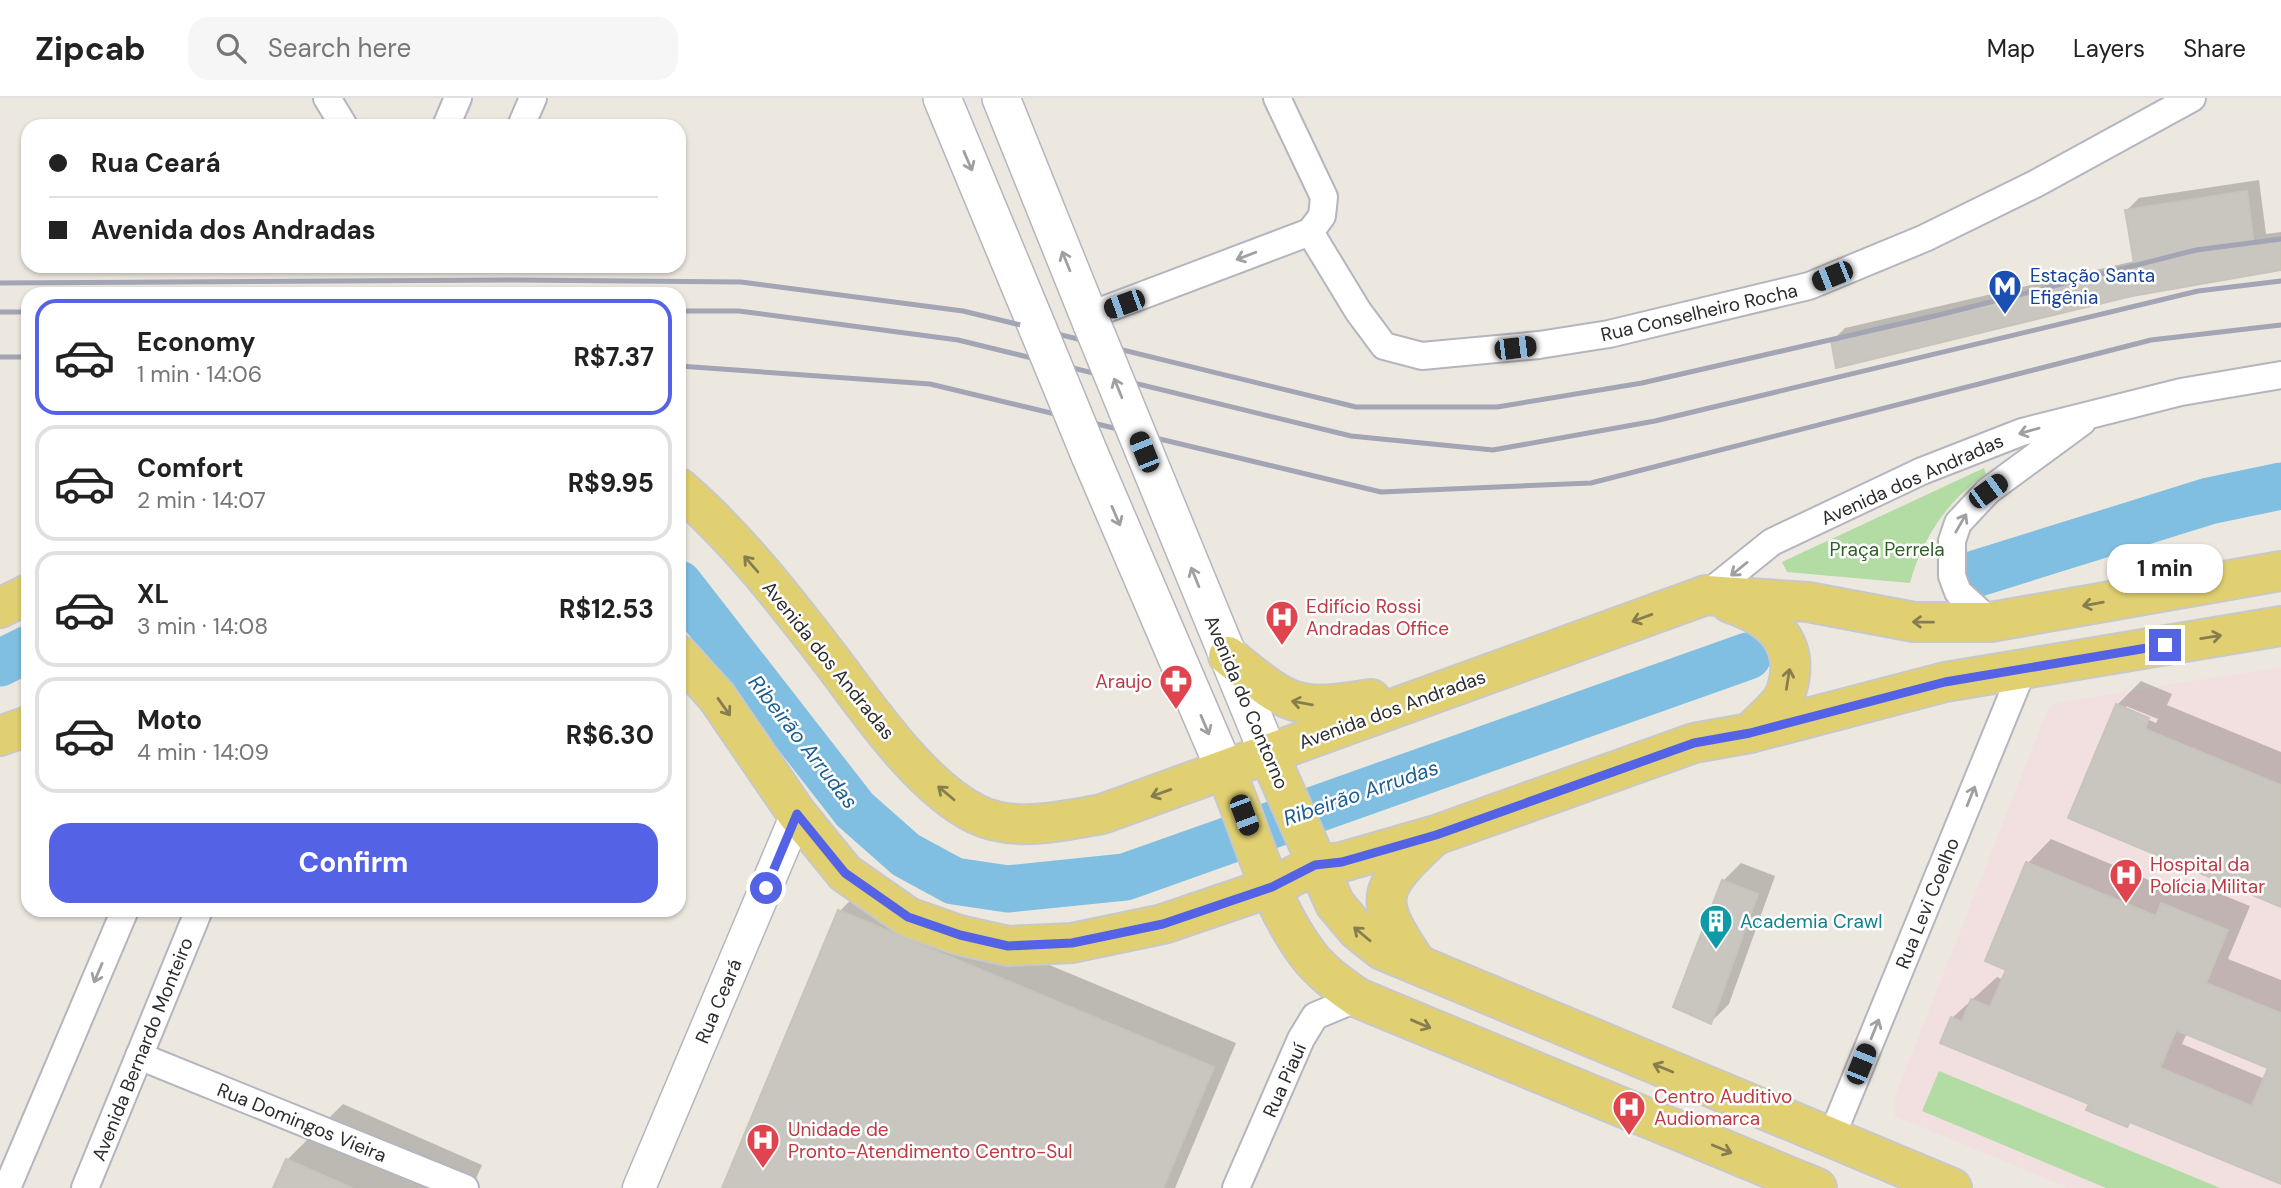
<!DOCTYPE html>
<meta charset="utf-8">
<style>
body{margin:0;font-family:"DM Sans",sans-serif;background:#f6f6f6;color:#222;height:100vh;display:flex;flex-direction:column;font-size:26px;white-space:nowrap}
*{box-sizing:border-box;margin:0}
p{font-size:23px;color:#767676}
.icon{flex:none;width:38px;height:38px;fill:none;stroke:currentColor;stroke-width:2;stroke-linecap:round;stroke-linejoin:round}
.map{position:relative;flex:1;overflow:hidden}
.drawer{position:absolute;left:21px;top:189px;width:665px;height:630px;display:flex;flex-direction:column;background:#fff;border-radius:21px;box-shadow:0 2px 5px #0004}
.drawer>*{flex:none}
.top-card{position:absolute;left:21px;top:21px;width:665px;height:154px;border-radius:21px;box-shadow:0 2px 5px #0004;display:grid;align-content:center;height:154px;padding:0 28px;background:#fff}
.end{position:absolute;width:32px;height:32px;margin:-16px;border:9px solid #5463e5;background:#fff;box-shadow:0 0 0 4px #fff}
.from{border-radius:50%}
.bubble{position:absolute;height:49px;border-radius:21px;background:#fff;box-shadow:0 2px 5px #0004;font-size:23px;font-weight:700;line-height:49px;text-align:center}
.car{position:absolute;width:21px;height:42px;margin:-21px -10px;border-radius:9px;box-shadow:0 0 5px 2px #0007;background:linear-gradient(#222 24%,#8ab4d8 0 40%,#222 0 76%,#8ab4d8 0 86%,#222 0)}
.top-card b{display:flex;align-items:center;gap:24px;height:66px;font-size:26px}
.top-card b+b{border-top:2px solid #e0e0e0}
.top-card i{width:18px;height:18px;background:#222}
ul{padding:12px 0 0;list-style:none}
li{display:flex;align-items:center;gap:21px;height:116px;margin:0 14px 10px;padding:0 14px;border:4px solid #e0e0e0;border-radius:21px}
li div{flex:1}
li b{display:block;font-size:26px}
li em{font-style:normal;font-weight:700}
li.active{border-color:#5463e5}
li>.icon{width:63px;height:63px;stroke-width:1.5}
.button{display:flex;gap:14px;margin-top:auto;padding:14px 28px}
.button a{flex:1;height:80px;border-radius:21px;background:#5463e5;color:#fff;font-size:28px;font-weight:700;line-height:80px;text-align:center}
header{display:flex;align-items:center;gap:42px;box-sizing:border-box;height:98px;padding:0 35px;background:#fff;border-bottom:2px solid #e0e0e0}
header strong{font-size:33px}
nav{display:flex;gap:38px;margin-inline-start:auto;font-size:24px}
.search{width:490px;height:63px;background:#f6f6f6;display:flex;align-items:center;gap:18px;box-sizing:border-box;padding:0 24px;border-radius:21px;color:#767676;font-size:26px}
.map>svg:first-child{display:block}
</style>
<header>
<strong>Zipcab</strong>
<div class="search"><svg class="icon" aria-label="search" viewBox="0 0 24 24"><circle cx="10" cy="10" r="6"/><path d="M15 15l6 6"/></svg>Search here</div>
<nav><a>Map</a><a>Layers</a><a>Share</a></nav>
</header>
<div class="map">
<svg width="2281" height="1090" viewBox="0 0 2281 1090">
<rect width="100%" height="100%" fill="#ece8e0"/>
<!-- medical -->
<polygon fill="#f1e0df" points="2281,569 2281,1090 2068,1090 1895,1018 1894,1001 2047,613 2054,605"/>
<!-- green -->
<g fill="#b2dca4">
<path d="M1984 370 1986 376C1948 402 1922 440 1910 485L1787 474 1782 464Z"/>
<polygon points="1939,973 2220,1090 2106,1090 1922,1013"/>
</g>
<!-- shadow -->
<g fill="#0003" fill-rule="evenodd">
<polygon points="2259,82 2266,136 2281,134 2281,171 1833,242 1845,230 2135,163 2127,112 2139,100"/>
<path d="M2141 583 2172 596 2167 607 2281 654V807L2117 607ZM2126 608 2158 621 2156 625 2126 612Z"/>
<path d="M2051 741 2175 793 2186 782 2250 808 2228 861 2281 882V1084L2091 1005 1952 920 1997 879 2004 882 2028 765ZM2187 935 2270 969 2265 981 2182 946Z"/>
<polygon points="1741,765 1775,778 1729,906 1711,924 1723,783"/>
<polygon points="863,789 1236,945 1175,1090 732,1090 840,813"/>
<polygon points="343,1006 482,1067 472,1090 275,1090 287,1062"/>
</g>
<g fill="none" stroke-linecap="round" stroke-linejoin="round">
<!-- river -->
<g stroke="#80bfe1" stroke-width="47">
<polyline points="1975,476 2209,403 2281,388"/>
<polyline points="679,486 855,712 906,757 954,783 1008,791 1125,779 1748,558"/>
<polyline points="0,565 28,551"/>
</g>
</g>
<!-- building -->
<g fill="#c8c6be" stroke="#c7c4ba" stroke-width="2" fill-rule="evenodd">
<polygon points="2247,93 2254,147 2281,144 2281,172 2132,198 1836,270 1831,242 2135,171 2125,112"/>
<polygon points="2116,606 2149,620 2145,631 2281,687 2281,809 2068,720"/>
<path d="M2026 764 2156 818 2161 805 2228 832 2206 885 2281 915V1086L2130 1024 2127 1029 2086 1012 2089 1006 1940 945 1951 919 1962 924 1971 901 1990 909 2006 872 1985 863ZM2176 932 2268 970 2252 1008 2160 970Z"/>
<polygon points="1722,782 1758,796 1711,926 1673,909"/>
<polygon points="838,812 1214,969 1163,1090 722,1090"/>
<polygon points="286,1061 352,1090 273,1090"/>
</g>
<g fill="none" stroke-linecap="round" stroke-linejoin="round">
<defs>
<g id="minor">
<polyline points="327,0 344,28"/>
<polyline points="1277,0 1324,99 1322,118 1310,134"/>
<polyline points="446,28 458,0"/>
<polyline points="521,28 533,0"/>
<polyline points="1310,134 1358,213 1384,248 1422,258 1539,247 1609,236 1809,188 1925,140 2035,86 2192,0"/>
<polyline points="1088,218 1310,134"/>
<polyline points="1706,497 1772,444 1922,373 2022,334 2181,294 2281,277"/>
<polyline points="1991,524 1958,494 1952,478 1952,443 1958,425 1988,393 2082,324"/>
<polyline points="139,958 465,1090"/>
<polyline points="1831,1040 2023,571"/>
<polyline points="7,1090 125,812"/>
<polyline points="85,1090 199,812"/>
<polyline points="1236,1090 1301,941 1315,918 1358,900"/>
</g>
<polyline id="tertiary" points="639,1090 797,716"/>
<g id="secondary">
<polyline points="942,0 1038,231"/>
<polyline points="1001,0 1092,226"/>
<polyline points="1144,353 1268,655"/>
<polyline points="1089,355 1225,672"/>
</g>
<g id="primary">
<path d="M679 390C736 439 785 502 831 562 869 612 920 688 976 716 1014 735 1063 723 1102 716L1706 497 1808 504 1914 524H1991L2281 473"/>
<path d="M1730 505C1772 519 1802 545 1786 594 1781 608 1760 624 1750 635"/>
<polyline points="0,510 28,496"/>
<polyline points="679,557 717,599 797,716 845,775 908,819 959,837 1008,848 1072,845 1163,826 1272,789 1315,767 1342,764 1436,737 1694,645 1750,635 1945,584 2281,528"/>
<path d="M1228 558C1288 606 1292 614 1371 601"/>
<polyline points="0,638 28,628"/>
<polyline points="1268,655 1335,806 1357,832 1382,852 1952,1090"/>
<path d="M1225 672C1252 733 1268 805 1309 858 1322 875 1341 888 1358 900L1817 1090"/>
<path d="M1417 866C1373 801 1375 793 1433 739"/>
</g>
</defs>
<!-- minor casing -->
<use href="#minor" stroke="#b4b5be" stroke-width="30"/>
<!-- tertiary casing -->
<use href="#tertiary" stroke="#b4b5be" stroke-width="35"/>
<!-- secondary casing -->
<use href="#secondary" stroke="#b4b5be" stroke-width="40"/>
<!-- primary casing -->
<use href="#primary" stroke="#c8c8c8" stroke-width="42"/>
<!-- minor -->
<use href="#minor" stroke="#fff" stroke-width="26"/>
<!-- tertiary -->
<use href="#tertiary" stroke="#fff" stroke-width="32"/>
<!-- secondary -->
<use href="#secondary" stroke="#fff" stroke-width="37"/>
<!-- primary -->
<use href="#primary" stroke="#e1d071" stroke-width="38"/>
<!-- rail -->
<g stroke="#a3a4b4" stroke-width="5">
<polyline points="0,185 514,182 741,184 963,213 1356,309 1497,309 1642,285 1943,216 2196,152 2281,141"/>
<polyline points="679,213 739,213 958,242 1351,338 1493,352 1655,323 2198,193 2281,183"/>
<polyline points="0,214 28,214"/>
<polyline points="0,259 28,259"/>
<polyline points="679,268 930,286 1381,394 1591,385 2151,242 2281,227"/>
</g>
<defs>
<g id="secondary-bridge">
<polyline points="1092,226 1144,353"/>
<polyline points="1038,231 1089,355"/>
</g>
</defs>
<!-- secondary-bridge casing -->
<use href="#secondary-bridge" stroke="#b4b5be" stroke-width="40" stroke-linecap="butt"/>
<!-- secondary-bridge -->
<use href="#secondary-bridge" stroke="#fff" stroke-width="37"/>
</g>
<!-- one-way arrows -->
<defs><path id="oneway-shaft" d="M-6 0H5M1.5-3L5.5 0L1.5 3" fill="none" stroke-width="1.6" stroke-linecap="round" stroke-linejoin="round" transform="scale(1.75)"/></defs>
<g stroke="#a0a0a0">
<use href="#oneway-shaft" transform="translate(968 63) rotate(67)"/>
<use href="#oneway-shaft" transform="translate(1246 158) rotate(159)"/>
<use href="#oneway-shaft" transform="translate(1066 163) rotate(-112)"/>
<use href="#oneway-shaft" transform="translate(1118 290) rotate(-112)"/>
<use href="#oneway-shaft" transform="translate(2029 333) rotate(164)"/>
<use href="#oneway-shaft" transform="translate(1116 418) rotate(67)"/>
<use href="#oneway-shaft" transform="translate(1961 425) rotate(-60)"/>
<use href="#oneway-shaft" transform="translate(1739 471) rotate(141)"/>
<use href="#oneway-shaft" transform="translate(1195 479) rotate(-112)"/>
<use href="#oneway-shaft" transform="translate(1205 627) rotate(67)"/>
<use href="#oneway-shaft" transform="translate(1971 698) rotate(-68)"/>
<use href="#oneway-shaft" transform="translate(98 875) rotate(113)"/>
<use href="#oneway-shaft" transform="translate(1875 931) rotate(-68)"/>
</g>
<g stroke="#867e4e">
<use href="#oneway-shaft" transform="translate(751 466) rotate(-131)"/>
<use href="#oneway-shaft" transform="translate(2093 506) rotate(170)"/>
<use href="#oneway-shaft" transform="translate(1642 520) rotate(160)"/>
<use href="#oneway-shaft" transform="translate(1923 524) rotate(-179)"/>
<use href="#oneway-shaft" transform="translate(2211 539) rotate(-9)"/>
<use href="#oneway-shaft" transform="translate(1788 581) rotate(-81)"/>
<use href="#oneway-shaft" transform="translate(1302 605) rotate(-170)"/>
<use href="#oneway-shaft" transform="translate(724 609) rotate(55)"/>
<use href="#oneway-shaft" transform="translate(946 695) rotate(-140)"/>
<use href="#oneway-shaft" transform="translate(1161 695) rotate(160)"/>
<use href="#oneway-shaft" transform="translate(1362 836) rotate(-140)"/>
<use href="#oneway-shaft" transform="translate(1421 926) rotate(23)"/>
<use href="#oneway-shaft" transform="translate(1663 970) rotate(-158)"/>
<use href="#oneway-shaft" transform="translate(1722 1051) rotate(22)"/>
</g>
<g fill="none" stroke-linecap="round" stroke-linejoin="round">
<!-- route -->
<polyline stroke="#5463e5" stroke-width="9" points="766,790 797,716 845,775 908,819 960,837 1008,848 1072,845 1163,826 1272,789 1315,767 1342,764 1436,737 1694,645 1750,635 1945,584 2165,547"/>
</g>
<!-- icons -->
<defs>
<symbol id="metro-pin" viewBox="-11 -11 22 30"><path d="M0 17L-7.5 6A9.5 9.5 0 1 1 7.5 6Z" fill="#1a4fb4" stroke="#fff"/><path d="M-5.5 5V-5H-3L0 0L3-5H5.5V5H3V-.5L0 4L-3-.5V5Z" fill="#fff"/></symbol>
<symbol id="hospital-pin" viewBox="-11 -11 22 30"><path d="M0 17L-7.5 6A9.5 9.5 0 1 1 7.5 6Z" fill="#e0444e" stroke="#fff"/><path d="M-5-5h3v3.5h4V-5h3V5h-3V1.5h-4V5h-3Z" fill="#fff"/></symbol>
<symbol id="pharmacy-pin" viewBox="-11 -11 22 30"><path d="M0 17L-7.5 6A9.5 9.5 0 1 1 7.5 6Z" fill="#e0444e" stroke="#fff"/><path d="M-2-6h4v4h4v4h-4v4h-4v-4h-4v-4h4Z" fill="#fff"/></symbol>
<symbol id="building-pin" viewBox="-11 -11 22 30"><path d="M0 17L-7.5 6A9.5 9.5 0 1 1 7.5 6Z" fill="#0f9aa8" stroke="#fff"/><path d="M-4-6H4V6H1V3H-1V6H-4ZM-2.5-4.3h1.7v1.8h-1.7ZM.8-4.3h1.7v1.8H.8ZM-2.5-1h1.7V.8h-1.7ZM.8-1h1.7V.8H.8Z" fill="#fff"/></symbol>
</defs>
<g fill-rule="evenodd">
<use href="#metro-pin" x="1986" y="169" width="38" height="52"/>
<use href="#hospital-pin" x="1263" y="500" width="38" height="52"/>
<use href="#pharmacy-pin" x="1157" y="564" width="38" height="52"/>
<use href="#hospital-pin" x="2107" y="758" width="38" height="52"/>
<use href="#building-pin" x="1697" y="804" width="38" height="52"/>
<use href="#hospital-pin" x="1610" y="990" width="38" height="52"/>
<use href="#hospital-pin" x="744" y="1023" width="38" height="52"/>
</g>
<g text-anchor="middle" stroke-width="5" stroke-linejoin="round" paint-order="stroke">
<!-- transit labels -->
<g font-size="19" fill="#164399" stroke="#fff" text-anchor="start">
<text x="2030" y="184">Estação Santa<tspan x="2030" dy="22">Efigênia</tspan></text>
</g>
<!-- street labels -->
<g font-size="19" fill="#2c2c2c" stroke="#fff">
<text transform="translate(1699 214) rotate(-13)" y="7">Rua Conselheiro Rocha</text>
<text transform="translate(1912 381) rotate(-24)" y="7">Avenida dos Andradas</text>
<text transform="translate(829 562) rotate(51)" y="7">Avenida dos Andradas</text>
<text transform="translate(1247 604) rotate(67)" y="7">Avenida do Contorno</text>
<text transform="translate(1392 611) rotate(-20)" y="7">Avenida dos Andradas</text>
<text transform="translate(1927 805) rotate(-68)" y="7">Rua Levi Coelho</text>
<text transform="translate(718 903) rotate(-67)" y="7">Rua Ceará</text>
<text transform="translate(142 951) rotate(-68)" y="7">Avenida Bernardo Monteiro</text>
<text transform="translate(1284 982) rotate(-66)" y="7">Rua Piauí</text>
<text transform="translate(302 1024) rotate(22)" y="7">Rua Domingos Vieira</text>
</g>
<!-- park labels -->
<g font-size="19" fill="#2b6224" stroke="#fff">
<text x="1887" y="458">Praça Perrela</text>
</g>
<!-- health labels -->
<g font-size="19" fill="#be3a42" stroke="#fff" text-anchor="start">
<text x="1306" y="515">Edifício Rossi<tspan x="1306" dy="22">Andradas Office</tspan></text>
<text x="1152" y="590" text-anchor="end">Araujo</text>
<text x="2150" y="773">Hospital da<tspan x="2150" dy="22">Polícia Militar</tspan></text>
<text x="1654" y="1005">Centro Auditivo<tspan x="1654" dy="22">Audiomarca</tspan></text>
<text x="788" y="1038">Unidade de<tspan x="788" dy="22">Pronto-Atendimento Centro-Sul</tspan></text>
</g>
<!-- culture labels -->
<g font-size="19" fill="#0d838f" stroke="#fff" text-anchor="start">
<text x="1740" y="830">Academia Crawl</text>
</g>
<!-- water labels -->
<g font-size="21" font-style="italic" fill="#1e5e8f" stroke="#fff">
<text transform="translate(803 644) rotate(52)" y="7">Ribeirão Arrudas</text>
<text transform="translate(1361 695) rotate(-19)" y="7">Ribeirão Arrudas</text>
</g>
</g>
</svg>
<i class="end from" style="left:766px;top:790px"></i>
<i class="end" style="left:2165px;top:547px"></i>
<div class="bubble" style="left:2107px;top:446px;width:116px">1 min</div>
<i class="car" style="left:1832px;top:178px;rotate:248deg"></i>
<i class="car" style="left:1124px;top:206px;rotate:250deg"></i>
<i class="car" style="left:1515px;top:250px;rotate:83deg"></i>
<i class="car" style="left:1144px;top:354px;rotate:338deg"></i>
<i class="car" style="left:1988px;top:393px;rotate:54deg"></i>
<i class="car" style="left:1244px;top:717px;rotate:159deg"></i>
<i class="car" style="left:1861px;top:966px;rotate:22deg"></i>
<div class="top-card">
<b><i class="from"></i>Rua Ceará</b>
<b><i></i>Avenida dos Andradas</b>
</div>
<section class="drawer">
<ul>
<li class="active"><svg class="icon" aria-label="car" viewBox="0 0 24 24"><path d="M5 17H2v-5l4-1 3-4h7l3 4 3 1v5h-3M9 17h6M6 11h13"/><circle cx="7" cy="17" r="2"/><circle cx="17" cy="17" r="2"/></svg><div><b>Economy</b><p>1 min · 14:06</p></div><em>R$7.37</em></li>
<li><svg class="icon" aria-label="car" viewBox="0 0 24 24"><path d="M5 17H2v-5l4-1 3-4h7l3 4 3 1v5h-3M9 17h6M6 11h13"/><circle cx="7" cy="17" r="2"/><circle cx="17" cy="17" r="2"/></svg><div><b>Comfort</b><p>2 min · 14:07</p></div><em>R$9.95</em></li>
<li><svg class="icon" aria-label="car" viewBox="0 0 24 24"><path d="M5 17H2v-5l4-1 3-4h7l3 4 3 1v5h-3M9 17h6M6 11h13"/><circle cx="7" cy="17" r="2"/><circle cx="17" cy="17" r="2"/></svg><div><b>XL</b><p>3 min · 14:08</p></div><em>R$12.53</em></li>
<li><svg class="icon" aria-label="car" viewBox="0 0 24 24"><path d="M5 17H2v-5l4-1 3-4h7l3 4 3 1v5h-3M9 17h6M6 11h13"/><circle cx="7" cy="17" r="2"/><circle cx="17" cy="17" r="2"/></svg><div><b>Moto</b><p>4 min · 14:09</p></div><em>R$6.30</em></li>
</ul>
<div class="button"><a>Confirm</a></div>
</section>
</div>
